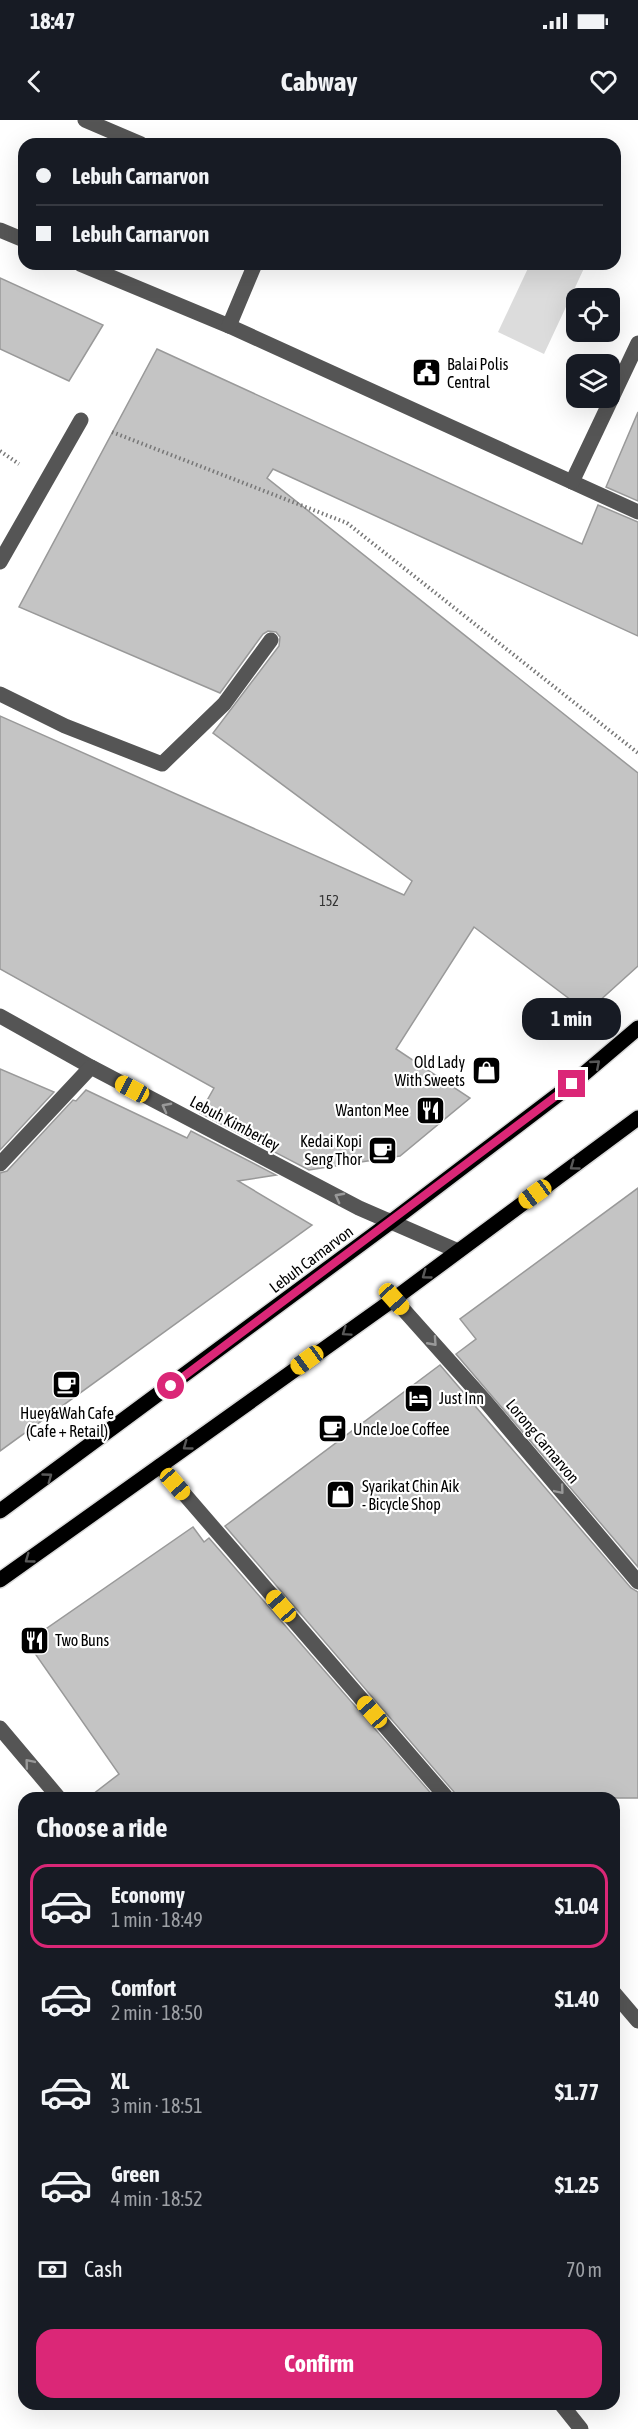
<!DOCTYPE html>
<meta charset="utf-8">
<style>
body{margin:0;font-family:"Asap Condensed",sans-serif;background:#20242c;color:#f1f3f6;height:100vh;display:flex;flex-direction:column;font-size:22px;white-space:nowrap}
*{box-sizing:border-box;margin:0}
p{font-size:20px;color:#9ea1a6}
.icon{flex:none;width:33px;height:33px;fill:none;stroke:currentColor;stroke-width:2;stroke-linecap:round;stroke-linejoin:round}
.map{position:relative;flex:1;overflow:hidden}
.sheet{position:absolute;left:18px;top:1672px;width:602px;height:618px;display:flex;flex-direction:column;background:#171b24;border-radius:18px;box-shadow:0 6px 24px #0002}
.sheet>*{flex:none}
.hud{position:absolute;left:18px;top:18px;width:603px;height:132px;border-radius:18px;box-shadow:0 6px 24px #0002;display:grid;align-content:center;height:132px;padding:0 18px;background:#171b24}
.buttons{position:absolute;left:566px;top:168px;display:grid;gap:12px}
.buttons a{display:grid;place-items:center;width:54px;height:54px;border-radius:12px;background:#171b24;box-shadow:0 6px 24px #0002;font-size:30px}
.end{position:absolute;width:27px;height:27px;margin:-14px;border:8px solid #db2777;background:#fff;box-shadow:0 0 0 3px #fff}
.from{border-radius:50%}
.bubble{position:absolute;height:42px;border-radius:18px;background:#171b24;box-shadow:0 6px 24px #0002;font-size:20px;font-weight:700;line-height:42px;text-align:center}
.car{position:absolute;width:18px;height:36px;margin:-18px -9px;border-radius:8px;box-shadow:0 0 4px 2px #0007;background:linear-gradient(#f5c518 24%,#345 0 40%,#f5c518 0 76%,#345 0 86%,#f5c518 0)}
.hud b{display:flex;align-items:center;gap:21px;height:57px;font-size:22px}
.hud b+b{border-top:2px solid #363941}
.hud i{width:15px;height:15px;background:#f1f3f6}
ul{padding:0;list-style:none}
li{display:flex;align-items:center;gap:18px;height:84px;margin:0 12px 9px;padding:0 6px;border:3px solid transparent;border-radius:18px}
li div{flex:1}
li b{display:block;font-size:22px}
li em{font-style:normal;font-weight:700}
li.on{border-color:#db2777}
li>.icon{width:54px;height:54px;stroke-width:1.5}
h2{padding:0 18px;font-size:27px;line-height:72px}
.pay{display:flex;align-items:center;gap:15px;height:66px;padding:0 18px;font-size:22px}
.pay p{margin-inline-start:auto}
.button{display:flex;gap:12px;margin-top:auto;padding:12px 18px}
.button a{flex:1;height:69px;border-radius:18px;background:#db2777;color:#fff;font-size:24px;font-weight:700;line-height:69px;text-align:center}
.status{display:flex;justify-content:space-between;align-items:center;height:42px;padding:0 30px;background:#171b24;direction:ltr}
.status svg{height:16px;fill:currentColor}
header{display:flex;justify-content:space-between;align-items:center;height:78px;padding:0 18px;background:#171b24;font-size:27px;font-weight:700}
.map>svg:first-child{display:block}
</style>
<div class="status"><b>18:47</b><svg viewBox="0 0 49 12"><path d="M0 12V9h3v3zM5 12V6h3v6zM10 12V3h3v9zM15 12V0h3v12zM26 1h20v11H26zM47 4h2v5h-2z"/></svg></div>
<header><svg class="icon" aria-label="back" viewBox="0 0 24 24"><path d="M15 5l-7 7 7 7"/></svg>Cabway<svg class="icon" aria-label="heart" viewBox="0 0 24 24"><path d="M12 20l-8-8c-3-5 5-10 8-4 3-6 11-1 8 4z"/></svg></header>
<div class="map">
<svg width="638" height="2309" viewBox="0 0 638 2309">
<rect width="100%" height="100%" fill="#fff"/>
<!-- green -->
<polygon fill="#dcdcdc" points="530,144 586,144 544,234 498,212"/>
<!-- building -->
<g fill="#c4c4c4" stroke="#999" stroke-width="1.5">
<polygon points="0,158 103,205 69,261 0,229"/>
<polygon points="157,229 582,424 598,385 638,402 638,516 273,349 267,358 638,653 638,846 587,892 474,807 396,929 470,978 400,1036 309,1050 200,993 214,968 0,849 0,596 404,775 412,761 213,613 279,526 280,517 276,512 268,511 263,514 220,573 19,487"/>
<polygon points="638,292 638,381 606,367"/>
<polygon points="0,949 54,972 0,1030"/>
<polygon points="86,970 187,1018 191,1011 276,1055 238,1061 312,1105 0,1331 0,1053 7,1051 73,980 76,981"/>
<polygon points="638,1068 638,1447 456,1234 476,1219 460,1199"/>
<polygon points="440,1245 631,1468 638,1472 638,1678 456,1678 454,1672 225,1406"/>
<polygon points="193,1407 204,1422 209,1418 435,1678 88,1678 119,1654 27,1522"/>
</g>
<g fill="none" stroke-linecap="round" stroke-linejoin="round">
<defs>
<g id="major">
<polyline points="0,1391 392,1101 572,964 638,908"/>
<polyline points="0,1460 394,1179 638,998"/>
</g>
</defs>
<!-- major casing -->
<use href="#major" stroke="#dbdbdb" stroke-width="18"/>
<!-- path -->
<g stroke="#777" stroke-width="4" stroke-dasharray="1.5 3" stroke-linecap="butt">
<polyline points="112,312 347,403 638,633"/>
<polyline points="0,331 19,344"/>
</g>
<!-- minor -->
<g stroke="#555" stroke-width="15">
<polyline points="85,0 141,24"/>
<polyline points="0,110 24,120"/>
<polyline points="80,144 229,206 638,392"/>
<polyline points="229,206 255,144"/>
<polyline points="572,362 638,223"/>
<polyline points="0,442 81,300"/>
<polyline points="0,574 65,606 162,644 224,584 271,520"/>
<polyline points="0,896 91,947 359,1088 458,1131"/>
<polyline points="0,1044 91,947"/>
<polyline points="394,1179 486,1282 638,1462"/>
<polyline points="160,1346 447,1678"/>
<polyline points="0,1608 59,1678"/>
<polyline points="614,1873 638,1901"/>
<polyline points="561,2284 581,2309"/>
</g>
<!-- major -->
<use href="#major" stroke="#000" stroke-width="15"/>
</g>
<!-- one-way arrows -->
<defs><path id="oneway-chevron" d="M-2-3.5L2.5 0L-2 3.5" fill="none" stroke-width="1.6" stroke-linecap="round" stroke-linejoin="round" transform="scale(1.5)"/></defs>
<g stroke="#595959">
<use href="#oneway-chevron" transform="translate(596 944) rotate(-41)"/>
<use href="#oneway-chevron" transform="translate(574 1046) rotate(144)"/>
<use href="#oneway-chevron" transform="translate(426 1155) rotate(144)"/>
<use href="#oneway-chevron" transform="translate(346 1212) rotate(145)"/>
<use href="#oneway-chevron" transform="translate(187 1326) rotate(144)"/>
<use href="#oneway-chevron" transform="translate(48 1357) rotate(-36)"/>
<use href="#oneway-chevron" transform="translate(29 1439) rotate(144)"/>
</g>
<g stroke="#999">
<use href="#oneway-chevron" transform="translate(166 987) rotate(-152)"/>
<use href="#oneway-chevron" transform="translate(339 1077) rotate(-152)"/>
<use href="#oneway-chevron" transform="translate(433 1222) rotate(48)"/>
<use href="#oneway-chevron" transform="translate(560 1370) rotate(50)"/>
<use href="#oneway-chevron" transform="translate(29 1643) rotate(-130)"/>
</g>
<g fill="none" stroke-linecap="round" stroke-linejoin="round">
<!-- route -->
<polyline stroke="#db2777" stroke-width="8" points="171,1266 572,964"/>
</g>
<!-- icons -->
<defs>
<symbol id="civic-square" viewBox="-11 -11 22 22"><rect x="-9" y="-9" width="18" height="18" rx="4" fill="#000" stroke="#fff"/><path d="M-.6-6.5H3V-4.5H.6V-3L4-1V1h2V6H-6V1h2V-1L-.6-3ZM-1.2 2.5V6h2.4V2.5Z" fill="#fff"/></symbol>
<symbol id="shop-square" viewBox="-11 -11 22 22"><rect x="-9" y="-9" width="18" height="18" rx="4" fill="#000" stroke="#fff"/><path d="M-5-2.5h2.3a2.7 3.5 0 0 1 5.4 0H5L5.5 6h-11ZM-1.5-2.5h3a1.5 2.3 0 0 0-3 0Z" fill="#fff"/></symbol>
<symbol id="restaurant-square" viewBox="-11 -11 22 22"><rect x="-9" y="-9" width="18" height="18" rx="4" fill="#000" stroke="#fff"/><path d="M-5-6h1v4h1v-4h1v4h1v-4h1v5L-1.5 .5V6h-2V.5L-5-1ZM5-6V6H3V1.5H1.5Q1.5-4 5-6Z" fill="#fff"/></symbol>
<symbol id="cafe-square" viewBox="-11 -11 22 22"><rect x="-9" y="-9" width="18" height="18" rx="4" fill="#000" stroke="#fff"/><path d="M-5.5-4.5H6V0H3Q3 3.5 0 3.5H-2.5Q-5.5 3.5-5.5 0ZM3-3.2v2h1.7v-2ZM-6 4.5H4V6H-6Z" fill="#fff"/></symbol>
<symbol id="hotel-square" viewBox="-11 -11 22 22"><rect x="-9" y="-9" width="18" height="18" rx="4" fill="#000" stroke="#fff"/><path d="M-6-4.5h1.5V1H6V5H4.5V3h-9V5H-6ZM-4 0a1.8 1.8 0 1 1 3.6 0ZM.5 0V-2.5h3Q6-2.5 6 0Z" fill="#fff"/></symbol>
</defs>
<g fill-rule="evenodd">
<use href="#civic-square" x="410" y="236" width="33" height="33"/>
<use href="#shop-square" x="470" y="934" width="33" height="33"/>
<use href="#restaurant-square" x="414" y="974" width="33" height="33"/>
<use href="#cafe-square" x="366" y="1014" width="33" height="33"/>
<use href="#cafe-square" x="50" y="1248" width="33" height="33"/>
<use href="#hotel-square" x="402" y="1262" width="33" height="33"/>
<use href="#cafe-square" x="316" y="1292" width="33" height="33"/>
<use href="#shop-square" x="324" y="1358" width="33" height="33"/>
<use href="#restaurant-square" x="18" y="1504" width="33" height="33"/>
</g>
<g text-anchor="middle" stroke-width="4.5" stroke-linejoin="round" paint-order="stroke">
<!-- number labels -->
<g font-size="14" fill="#313131">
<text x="329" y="786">152</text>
</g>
<!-- poi labels -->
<g font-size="16" fill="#000" stroke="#fff" text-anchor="start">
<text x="447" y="250">Balai Polis<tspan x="447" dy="18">Central</tspan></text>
<text x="465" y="948" text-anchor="end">Old Lady<tspan x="465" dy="18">With Sweets</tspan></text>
<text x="409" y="996" text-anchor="end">Wanton Mee</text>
<text x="362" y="1027" text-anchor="end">Kedai Kopi<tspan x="362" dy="18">Seng Thor</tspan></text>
<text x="439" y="1284">Just Inn</text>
<text x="67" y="1299" text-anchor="middle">Huey&amp;Wah Cafe<tspan x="67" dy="18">(Cafe + Retail)</tspan></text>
<text x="353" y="1315">Uncle Joe Coffee</text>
<text x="362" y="1372">Syarikat Chin Aik<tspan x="362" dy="18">- Bicycle Shop</tspan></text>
<text x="55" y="1526">Two Buns</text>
</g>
<!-- street labels -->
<g font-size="16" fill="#000" stroke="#fff">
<text transform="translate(235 1003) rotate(28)" y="6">Lebuh Kimberley</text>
<text transform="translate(311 1139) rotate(-37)" y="6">Lebuh Carnarvon</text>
<text transform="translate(543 1321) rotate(50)" y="6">Lorong Carnarvon</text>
</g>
</g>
</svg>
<div class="buttons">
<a><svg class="icon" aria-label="locate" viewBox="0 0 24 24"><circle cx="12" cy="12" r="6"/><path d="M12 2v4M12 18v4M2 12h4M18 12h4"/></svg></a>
<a><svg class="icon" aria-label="layers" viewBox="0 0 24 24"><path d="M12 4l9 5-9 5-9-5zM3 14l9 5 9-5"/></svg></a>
</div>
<i class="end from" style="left:171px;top:1266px"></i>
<i class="end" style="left:572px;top:964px"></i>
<div class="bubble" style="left:522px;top:878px;width:99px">1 min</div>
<i class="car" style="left:132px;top:969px;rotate:298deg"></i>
<i class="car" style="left:535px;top:1074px;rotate:234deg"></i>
<i class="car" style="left:394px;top:1179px;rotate:138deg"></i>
<i class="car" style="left:307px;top:1240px;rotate:234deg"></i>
<i class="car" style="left:175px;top:1364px;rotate:139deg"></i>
<i class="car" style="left:281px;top:1486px;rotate:319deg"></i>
<i class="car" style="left:372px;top:1592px;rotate:319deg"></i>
<div class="hud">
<b><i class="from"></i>Lebuh Carnarvon</b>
<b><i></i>Lebuh Carnarvon</b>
</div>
<section class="sheet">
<h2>Choose a ride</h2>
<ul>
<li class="on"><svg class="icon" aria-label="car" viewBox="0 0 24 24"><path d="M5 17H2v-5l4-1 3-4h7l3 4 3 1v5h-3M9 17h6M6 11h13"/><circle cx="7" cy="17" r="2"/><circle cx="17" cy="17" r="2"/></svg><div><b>Economy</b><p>1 min · 18:49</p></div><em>$1.04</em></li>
<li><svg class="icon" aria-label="car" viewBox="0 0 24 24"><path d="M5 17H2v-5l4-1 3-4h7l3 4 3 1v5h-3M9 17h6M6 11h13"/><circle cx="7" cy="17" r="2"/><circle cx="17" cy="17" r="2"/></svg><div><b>Comfort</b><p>2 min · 18:50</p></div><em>$1.40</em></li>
<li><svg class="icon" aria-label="car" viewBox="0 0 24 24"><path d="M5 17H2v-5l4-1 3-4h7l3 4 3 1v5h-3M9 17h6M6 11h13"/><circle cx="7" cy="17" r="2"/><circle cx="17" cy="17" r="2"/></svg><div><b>XL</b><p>3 min · 18:51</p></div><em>$1.77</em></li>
<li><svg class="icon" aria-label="car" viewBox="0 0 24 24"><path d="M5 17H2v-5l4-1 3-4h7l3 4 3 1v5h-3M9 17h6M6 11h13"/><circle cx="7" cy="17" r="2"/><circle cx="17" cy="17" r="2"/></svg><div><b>Green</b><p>4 min · 18:52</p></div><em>$1.25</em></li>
</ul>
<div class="pay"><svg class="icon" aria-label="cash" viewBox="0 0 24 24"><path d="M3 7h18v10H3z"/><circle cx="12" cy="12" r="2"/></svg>Cash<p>70 m</p></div>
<div class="button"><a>Confirm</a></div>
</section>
</div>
